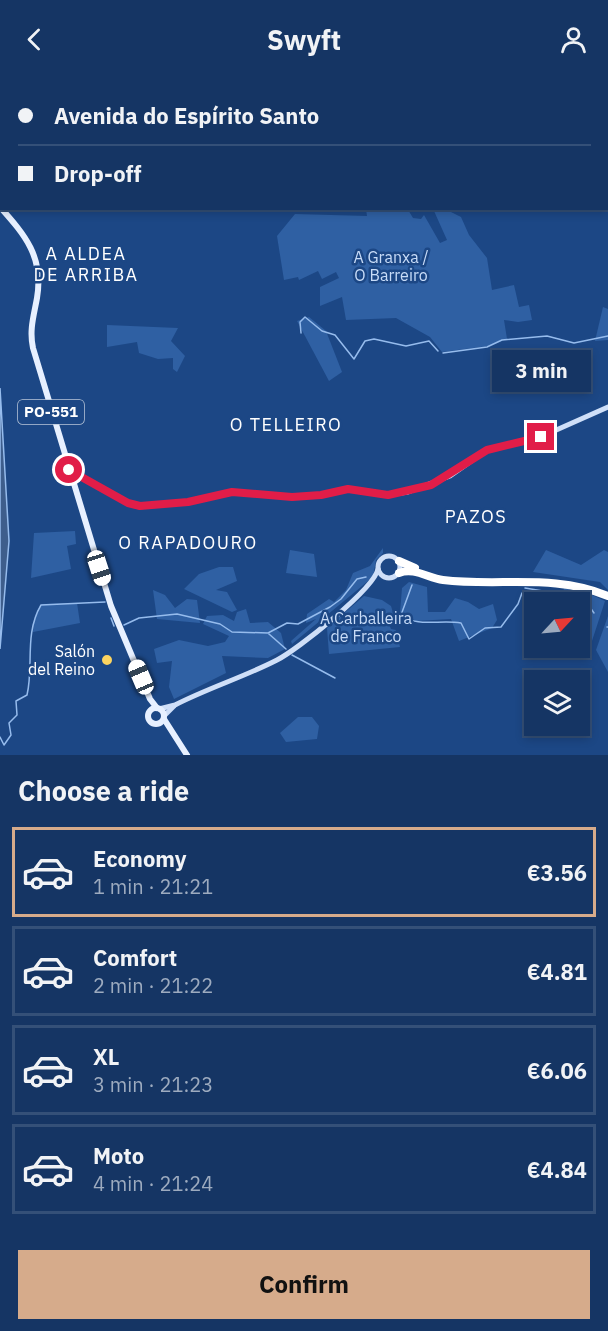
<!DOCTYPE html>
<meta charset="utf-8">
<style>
body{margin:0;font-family:"IBM Plex Sans",sans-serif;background:#1e3d6a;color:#f1f3f6;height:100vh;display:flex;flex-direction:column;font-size:22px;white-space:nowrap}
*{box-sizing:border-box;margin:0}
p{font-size:20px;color:#9dabbf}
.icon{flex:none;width:33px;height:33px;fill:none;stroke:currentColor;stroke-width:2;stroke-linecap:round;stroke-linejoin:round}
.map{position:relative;height:677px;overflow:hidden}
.sheet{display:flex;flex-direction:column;background:#153564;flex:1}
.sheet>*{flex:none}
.hud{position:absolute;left:0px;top:0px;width:609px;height:132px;box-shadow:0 3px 9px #0003,0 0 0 2px #345078;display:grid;align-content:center;height:132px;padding:0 18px;background:#153564}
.needle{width:39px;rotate:64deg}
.tools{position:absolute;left:524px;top:514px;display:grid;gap:12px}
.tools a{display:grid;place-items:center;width:66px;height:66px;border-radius:0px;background:#153564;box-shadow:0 3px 9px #0003,0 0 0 2px #345078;font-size:30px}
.end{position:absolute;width:27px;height:27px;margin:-14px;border:8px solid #e11d48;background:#fff;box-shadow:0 0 0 3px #fff}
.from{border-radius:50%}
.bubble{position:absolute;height:42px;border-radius:0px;background:#153564;box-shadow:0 3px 9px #0003,0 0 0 2px #345078;font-size:20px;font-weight:800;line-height:42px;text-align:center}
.car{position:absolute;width:18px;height:36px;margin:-18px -9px;border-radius:8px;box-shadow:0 0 4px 2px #0007;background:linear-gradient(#fff 24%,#345 0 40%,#fff 0 76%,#345 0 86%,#fff 0)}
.hud b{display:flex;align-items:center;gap:21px;height:57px;font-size:22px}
.hud b+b{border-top:2px solid #345078}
.hud i{width:15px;height:15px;background:#f1f3f6}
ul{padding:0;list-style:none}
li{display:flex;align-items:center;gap:18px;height:90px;margin:0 12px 9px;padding:0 6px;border:3px solid #345078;border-radius:0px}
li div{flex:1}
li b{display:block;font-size:22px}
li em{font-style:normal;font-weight:800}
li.selected{border-color:#d6ab8b}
li>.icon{width:54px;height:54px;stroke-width:1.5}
h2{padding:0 18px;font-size:27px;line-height:72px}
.button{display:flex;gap:12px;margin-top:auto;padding:12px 18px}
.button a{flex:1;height:69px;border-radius:0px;background:#d6ab8b;color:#111;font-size:24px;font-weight:800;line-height:69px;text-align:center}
header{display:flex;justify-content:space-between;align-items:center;height:78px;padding:0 18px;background:#153564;font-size:27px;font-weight:800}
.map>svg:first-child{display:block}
</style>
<header><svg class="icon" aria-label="back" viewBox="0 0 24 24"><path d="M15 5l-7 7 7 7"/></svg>Swyft<svg class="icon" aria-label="person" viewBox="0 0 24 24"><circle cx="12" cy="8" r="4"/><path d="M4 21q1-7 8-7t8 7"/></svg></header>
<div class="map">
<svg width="608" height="677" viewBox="0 0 608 677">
<rect width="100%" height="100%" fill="#1c4785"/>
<!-- green -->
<g fill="#2f60a3">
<polygon points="407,130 413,140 421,141 424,137 440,165 447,162 434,133 451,134 461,139 469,157 487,180 492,212 514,207 519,229 529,227 532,242 518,244 504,242 507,261 488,268 442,274 430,259 396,240 346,242 342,219 320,228 320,209 339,200 336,194 322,201 318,193 299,202 298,199 284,202 277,158 295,136 367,138 366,131"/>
<polygon points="603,229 608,231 608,262 595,263"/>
<polygon points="309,239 326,253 342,294 329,303 297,243"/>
<polygon points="107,247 178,250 171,263 185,278 177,294 173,291 173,280 158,281 139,275 137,264 107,269"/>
<polygon points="75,453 76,466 67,468 71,491 31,500 34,455"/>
<polygon points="383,470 383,475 376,482 373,499 292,566 291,563 316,541 306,545 307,536 329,521 334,524 346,512 353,495 370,488"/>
<polygon points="290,472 314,476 317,499 286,495"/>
<polygon points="546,472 581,487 604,472 608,474 608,512 600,504 533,494"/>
<polygon points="219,489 233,489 237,503 216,512 227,514 237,532 232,534 184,511 199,496"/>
<polygon points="409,504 427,509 428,534 445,534 455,520 468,524 479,531 493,526 497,542 492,550 459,563 451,541 416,543 400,535 402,510"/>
<polygon points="564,510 590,516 605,523 591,566 582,572 575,570 579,570 579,524 562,520"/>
<polygon points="153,512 165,517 175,530 187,521 197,522 200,545 157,541"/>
<polygon points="364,518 382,522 391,528 394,538 389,546 391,551 396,552 400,569 329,576 327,550"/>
<polygon points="77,525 80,545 33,554 34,543 42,526"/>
<polygon points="246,531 250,545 268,544 281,555 285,571 268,580 222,578 226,595 174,621 169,609 172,583 157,585 154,571 179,562 208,568 225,564 229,558 203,546 207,538 223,537 234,543 237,534"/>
<polygon points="608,538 608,594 596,572"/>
<polygon points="298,639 312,639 319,648 317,661 286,664 280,655"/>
</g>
<!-- water -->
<polygon fill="#3e5e8c" stroke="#96bced" stroke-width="1.5" points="0,310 9,463 0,571"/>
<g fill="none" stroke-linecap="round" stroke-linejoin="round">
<!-- stream -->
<g stroke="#96bced" stroke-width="1.5">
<polyline points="258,2 261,0"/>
<polyline points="301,255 300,244 305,239 322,253 335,257 354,281 365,263 374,261 406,268 429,263 438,273"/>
<polyline points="443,275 487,269 502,262 547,258 574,265 608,258"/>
<path d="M412 507 401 537C418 550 440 541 461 545L469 561 485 550 501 549 518 526 522 515"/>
<polyline points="525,510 561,516 567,522 587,525 594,535"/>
<polyline points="111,540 114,548"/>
<polyline points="124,547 139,540 177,536 220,546 232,554 268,555 287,545 298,546 330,529 341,521 357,501 366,499"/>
<polyline points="607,549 608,549"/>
<polyline points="269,556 286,571"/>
<polyline points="292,577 335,600"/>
<path d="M0 659 4 667 11 657 9 645 17 637 16 623 27 617C34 588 24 556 41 527L105 524"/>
</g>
<!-- secondary -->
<g stroke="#cfdff8" stroke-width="5">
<polyline points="504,0 506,2"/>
<polyline points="608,115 608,116"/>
<polyline points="69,392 128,425 140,428 188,424 232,414 292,419 321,417 348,411 388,417 408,414 450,398 487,372 536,361 608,329"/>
<circle cx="389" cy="489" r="11"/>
<path d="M159 631 175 627C208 610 244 599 277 582 297 572 374 511 378 491"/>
<polyline points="164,638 174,628"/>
</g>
<!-- primary -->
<g stroke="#e7f0ff" stroke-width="6">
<path d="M0 129C25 157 44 179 37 220 34 237 29 252 33 270L111 528 150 621 157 630"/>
<circle cx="156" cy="638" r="8"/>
<polyline points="164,641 187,677"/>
</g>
<!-- highway -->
<g stroke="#fff" stroke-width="8">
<polyline points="399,483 415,490"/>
<path d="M399 495C414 489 428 500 443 502 499 509 554 495 608 518"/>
</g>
</g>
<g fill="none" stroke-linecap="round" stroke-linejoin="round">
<!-- route -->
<polyline stroke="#e11d48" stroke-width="8" points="69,392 128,425 140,428 188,424 232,414 292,419 321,417 348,411 388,417 431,407 487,372 541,359"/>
</g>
<!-- markers -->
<circle fill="#fcd460" stroke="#1c4785" stroke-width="2" cx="107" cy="582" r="6"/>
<g text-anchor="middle" stroke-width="5" stroke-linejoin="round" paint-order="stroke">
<!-- shield labels -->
<rect fill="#1c4785" stroke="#bbc8da" stroke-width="1.5" x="18" y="322" width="66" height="24" rx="4.5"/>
<g font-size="15" font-weight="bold" fill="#fff">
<text x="51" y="339">PO-551</text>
</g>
<!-- park labels -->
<g font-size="16" fill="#c8dcf8" stroke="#1c4785">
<text x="391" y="185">A Granxa /<tspan x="391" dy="18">O Barreiro</tspan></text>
<text x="366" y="546">A Carballeira<tspan x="366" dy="18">de Franco</tspan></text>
</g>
<!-- poi labels -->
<g font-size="16" fill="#fff" stroke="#1c4785" text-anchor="end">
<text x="95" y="579">Salón<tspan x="95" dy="18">del Reino</tspan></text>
</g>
<!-- neighbourhood labels -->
<g font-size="18" letter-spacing="1.5" fill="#fff" stroke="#1c4785">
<text x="86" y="182">A ALDEA<tspan x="86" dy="21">DE ARRIBA</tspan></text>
<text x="286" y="353">O TELLEIRO</text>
<text x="476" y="445">PAZOS</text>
<text x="188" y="471">O RAPADOURO</text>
</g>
</g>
</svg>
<div class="tools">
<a><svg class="needle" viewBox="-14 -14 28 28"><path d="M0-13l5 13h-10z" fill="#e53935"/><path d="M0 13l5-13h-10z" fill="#9dabbf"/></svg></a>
<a><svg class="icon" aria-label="layers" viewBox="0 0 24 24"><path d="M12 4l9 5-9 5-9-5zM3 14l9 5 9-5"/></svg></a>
</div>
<i class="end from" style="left:69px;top:392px"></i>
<i class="end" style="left:541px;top:359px"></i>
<div class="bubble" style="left:492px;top:272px;width:99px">3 min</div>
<i class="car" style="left:99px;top:490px;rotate:162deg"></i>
<i class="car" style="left:141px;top:599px;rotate:337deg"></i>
<div class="hud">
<b><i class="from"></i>Avenida do Espírito Santo</b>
<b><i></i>Drop-off</b>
</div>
</div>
<section class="sheet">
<h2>Choose a ride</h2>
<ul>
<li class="selected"><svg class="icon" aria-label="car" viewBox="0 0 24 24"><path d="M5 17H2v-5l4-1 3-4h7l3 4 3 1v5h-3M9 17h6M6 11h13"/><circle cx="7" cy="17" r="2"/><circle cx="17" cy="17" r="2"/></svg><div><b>Economy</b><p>1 min · 21:21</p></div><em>€3.56</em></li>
<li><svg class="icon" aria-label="car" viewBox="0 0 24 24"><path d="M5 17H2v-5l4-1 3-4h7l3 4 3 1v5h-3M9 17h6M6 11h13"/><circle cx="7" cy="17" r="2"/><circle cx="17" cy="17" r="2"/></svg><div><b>Comfort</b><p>2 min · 21:22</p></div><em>€4.81</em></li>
<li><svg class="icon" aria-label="car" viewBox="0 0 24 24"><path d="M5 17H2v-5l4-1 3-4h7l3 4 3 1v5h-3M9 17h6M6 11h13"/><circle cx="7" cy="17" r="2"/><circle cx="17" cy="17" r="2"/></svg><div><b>XL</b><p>3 min · 21:23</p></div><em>€6.06</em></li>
<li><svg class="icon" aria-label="car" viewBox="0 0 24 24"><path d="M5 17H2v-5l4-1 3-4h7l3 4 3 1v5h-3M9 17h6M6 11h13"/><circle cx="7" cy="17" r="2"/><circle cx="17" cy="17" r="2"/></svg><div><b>Moto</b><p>4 min · 21:24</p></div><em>€4.84</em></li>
</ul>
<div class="button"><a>Confirm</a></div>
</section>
